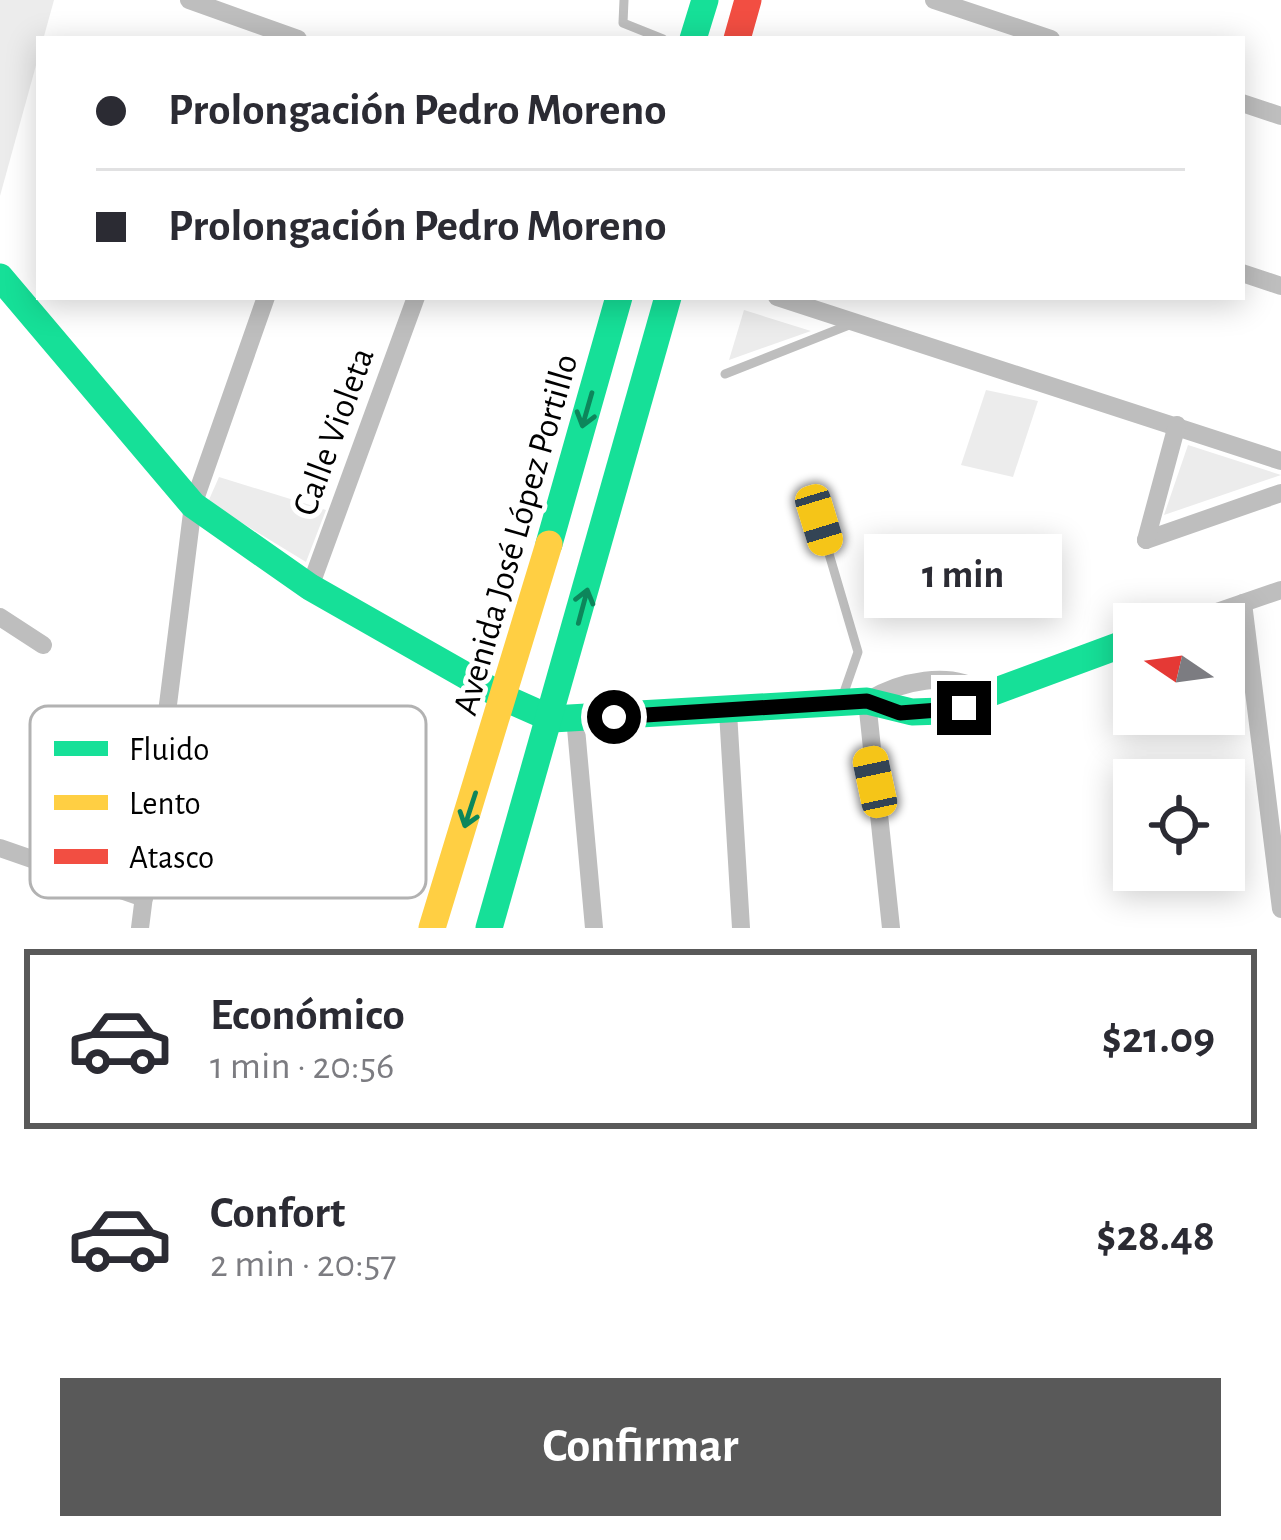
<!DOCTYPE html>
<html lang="es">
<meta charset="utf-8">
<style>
body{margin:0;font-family:"Alegreya Sans",sans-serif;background:#f2f2f3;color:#2b2b33;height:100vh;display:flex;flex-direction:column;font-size:45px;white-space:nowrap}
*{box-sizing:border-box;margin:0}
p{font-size:39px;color:#7c7c81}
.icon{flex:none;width:66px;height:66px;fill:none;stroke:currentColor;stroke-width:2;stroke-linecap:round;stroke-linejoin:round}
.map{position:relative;height:928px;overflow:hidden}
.drawer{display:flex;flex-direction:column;background:#fff;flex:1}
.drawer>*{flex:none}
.banner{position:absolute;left:36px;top:36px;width:1209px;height:264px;border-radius:0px;box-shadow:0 6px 30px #0003;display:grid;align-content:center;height:264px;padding:0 60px;background:#fff}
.needle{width:78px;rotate:283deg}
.controls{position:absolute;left:1113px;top:603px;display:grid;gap:24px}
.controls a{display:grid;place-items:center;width:132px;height:132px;border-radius:0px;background:#fff;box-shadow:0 6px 30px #0003;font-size:60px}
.end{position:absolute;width:54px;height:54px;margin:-27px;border:15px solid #000;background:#fff;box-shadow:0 0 0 6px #fff}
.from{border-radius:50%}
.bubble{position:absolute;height:84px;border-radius:0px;background:#fff;box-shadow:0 6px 30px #0003;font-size:39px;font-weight:600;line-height:84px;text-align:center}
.car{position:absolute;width:36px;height:72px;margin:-36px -18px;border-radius:15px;box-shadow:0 0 9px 3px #0007;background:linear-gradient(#f5c518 24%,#345 0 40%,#f5c518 0 76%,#345 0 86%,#f5c518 0)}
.banner b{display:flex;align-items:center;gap:42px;height:114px;font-size:45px}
.banner b+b{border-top:3px solid #e1e1e2}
.banner i{width:30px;height:30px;background:#2b2b33}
ul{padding:21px 0 0;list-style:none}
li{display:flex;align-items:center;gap:36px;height:180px;margin:0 24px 18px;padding:0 36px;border:6px solid transparent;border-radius:0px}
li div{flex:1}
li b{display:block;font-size:45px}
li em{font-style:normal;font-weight:600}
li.current{border-color:#595959}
li>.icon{width:108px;height:108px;stroke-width:1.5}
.primary-button{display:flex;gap:24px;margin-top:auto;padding:24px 60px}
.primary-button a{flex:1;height:138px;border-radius:0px;background:#595959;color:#fff;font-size:48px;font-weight:600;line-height:138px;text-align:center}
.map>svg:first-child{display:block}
</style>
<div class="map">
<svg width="1281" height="928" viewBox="0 0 1281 928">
<rect width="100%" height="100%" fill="#fff"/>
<!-- green -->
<g fill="#ececec">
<polygon points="0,0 54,0 0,196"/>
<polygon points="744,310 811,331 729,360"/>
<polygon points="986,390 1038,401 1013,477 961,465"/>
<polygon points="1188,445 1281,475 1164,515"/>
<polygon points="219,477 326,510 306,562 208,502"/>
</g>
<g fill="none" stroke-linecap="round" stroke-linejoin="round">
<!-- lane -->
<g stroke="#bebebe" stroke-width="9">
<polyline points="624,0 623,23 663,39"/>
<polyline points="725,374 849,325"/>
<polyline points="819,520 858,652 842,698"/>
</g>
<!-- street -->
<g stroke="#bebebe" stroke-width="18">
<polyline points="189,0 298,39"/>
<polyline points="934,0 1051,39"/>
<polyline points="1242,103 1281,116"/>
<polyline points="1242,273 1281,286"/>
<polyline points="777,297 1281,461"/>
<polyline points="1146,540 1281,493"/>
<polyline points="1146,540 1177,425"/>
<polyline points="310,587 416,297"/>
<polyline points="1243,603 1281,909"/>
<polyline points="0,617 43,645"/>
<polyline points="1182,624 1281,590"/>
<polyline points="728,712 741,928"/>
<polyline points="575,717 594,928"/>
<polyline points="0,848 144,898"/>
<polyline points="140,928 193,505 266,297"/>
<path d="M891 928 867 701C900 681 950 670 983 692"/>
</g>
<!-- fast -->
<g stroke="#16e098" stroke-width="27">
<polyline points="693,39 705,0"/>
<polyline points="0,277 193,505 310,587 505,698 552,719 867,701 912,712 942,711 1134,640"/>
<polyline points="549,544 619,297"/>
<polyline points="489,928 668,297"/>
</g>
<!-- slow -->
<polyline stroke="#ffcf43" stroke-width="27" points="432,928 549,544"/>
<!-- jam -->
<polyline stroke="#f24e42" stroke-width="27" points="737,39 748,0"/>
</g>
<!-- one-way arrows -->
<defs><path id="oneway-shaft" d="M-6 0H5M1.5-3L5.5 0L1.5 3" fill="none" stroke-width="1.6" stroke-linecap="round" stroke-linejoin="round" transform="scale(3)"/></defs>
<g stroke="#0d865b">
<use href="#oneway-shaft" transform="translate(587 410) rotate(106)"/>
<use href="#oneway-shaft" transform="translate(583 606) rotate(-75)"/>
<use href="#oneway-shaft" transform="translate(470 810) rotate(108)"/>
</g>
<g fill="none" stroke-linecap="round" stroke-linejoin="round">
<!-- route -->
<polyline stroke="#000" stroke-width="15" points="614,717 867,701 900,713 964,708"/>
</g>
<g text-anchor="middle" stroke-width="10" stroke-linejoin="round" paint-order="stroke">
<!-- street labels -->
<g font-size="36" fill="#000" stroke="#fff">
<text transform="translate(332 431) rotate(-70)" y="13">Calle Violeta</text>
<text transform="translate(514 534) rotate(-74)" y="13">Avenida José López Portillo</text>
</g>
</g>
<!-- legend -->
<rect x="30" y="706" width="396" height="192" rx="18" fill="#fff" stroke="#b2b2b2" stroke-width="3"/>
<rect x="54" y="741" width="54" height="15" fill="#16e098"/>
<rect x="54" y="795" width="54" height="15" fill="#ffcf43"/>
<rect x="54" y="849" width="54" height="15" fill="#f24e42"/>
<g font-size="33" fill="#000">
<text x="129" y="760">Fluido</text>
<text x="129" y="814">Lento</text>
<text x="129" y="868">Atasco</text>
</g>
</svg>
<div class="controls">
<a><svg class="needle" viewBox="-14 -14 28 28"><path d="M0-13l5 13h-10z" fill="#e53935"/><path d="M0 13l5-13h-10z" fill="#7c7c81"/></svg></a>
<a><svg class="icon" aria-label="locate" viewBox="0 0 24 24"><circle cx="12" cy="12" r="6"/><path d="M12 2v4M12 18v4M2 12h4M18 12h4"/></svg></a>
</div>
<i class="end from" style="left:614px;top:717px"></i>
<i class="end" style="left:964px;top:708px"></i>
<div class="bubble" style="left:864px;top:534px;width:198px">1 min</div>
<i class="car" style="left:819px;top:520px;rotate:163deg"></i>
<i class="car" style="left:875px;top:782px;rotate:348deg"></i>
<div class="banner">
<b><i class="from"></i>Prolongación Pedro Moreno</b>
<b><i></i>Prolongación Pedro Moreno</b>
</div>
</div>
<section class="drawer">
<ul>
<li class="current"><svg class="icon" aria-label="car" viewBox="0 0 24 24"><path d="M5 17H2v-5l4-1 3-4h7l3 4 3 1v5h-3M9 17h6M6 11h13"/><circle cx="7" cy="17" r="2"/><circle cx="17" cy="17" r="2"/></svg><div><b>Económico</b><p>1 min · 20:56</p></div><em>$21.09</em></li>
<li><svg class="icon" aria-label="car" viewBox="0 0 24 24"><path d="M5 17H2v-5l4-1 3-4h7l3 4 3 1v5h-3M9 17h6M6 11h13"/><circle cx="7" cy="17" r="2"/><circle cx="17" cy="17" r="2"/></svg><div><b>Confort</b><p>2 min · 20:57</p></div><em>$28.48</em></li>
</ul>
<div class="primary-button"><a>Confirmar</a></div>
</section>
